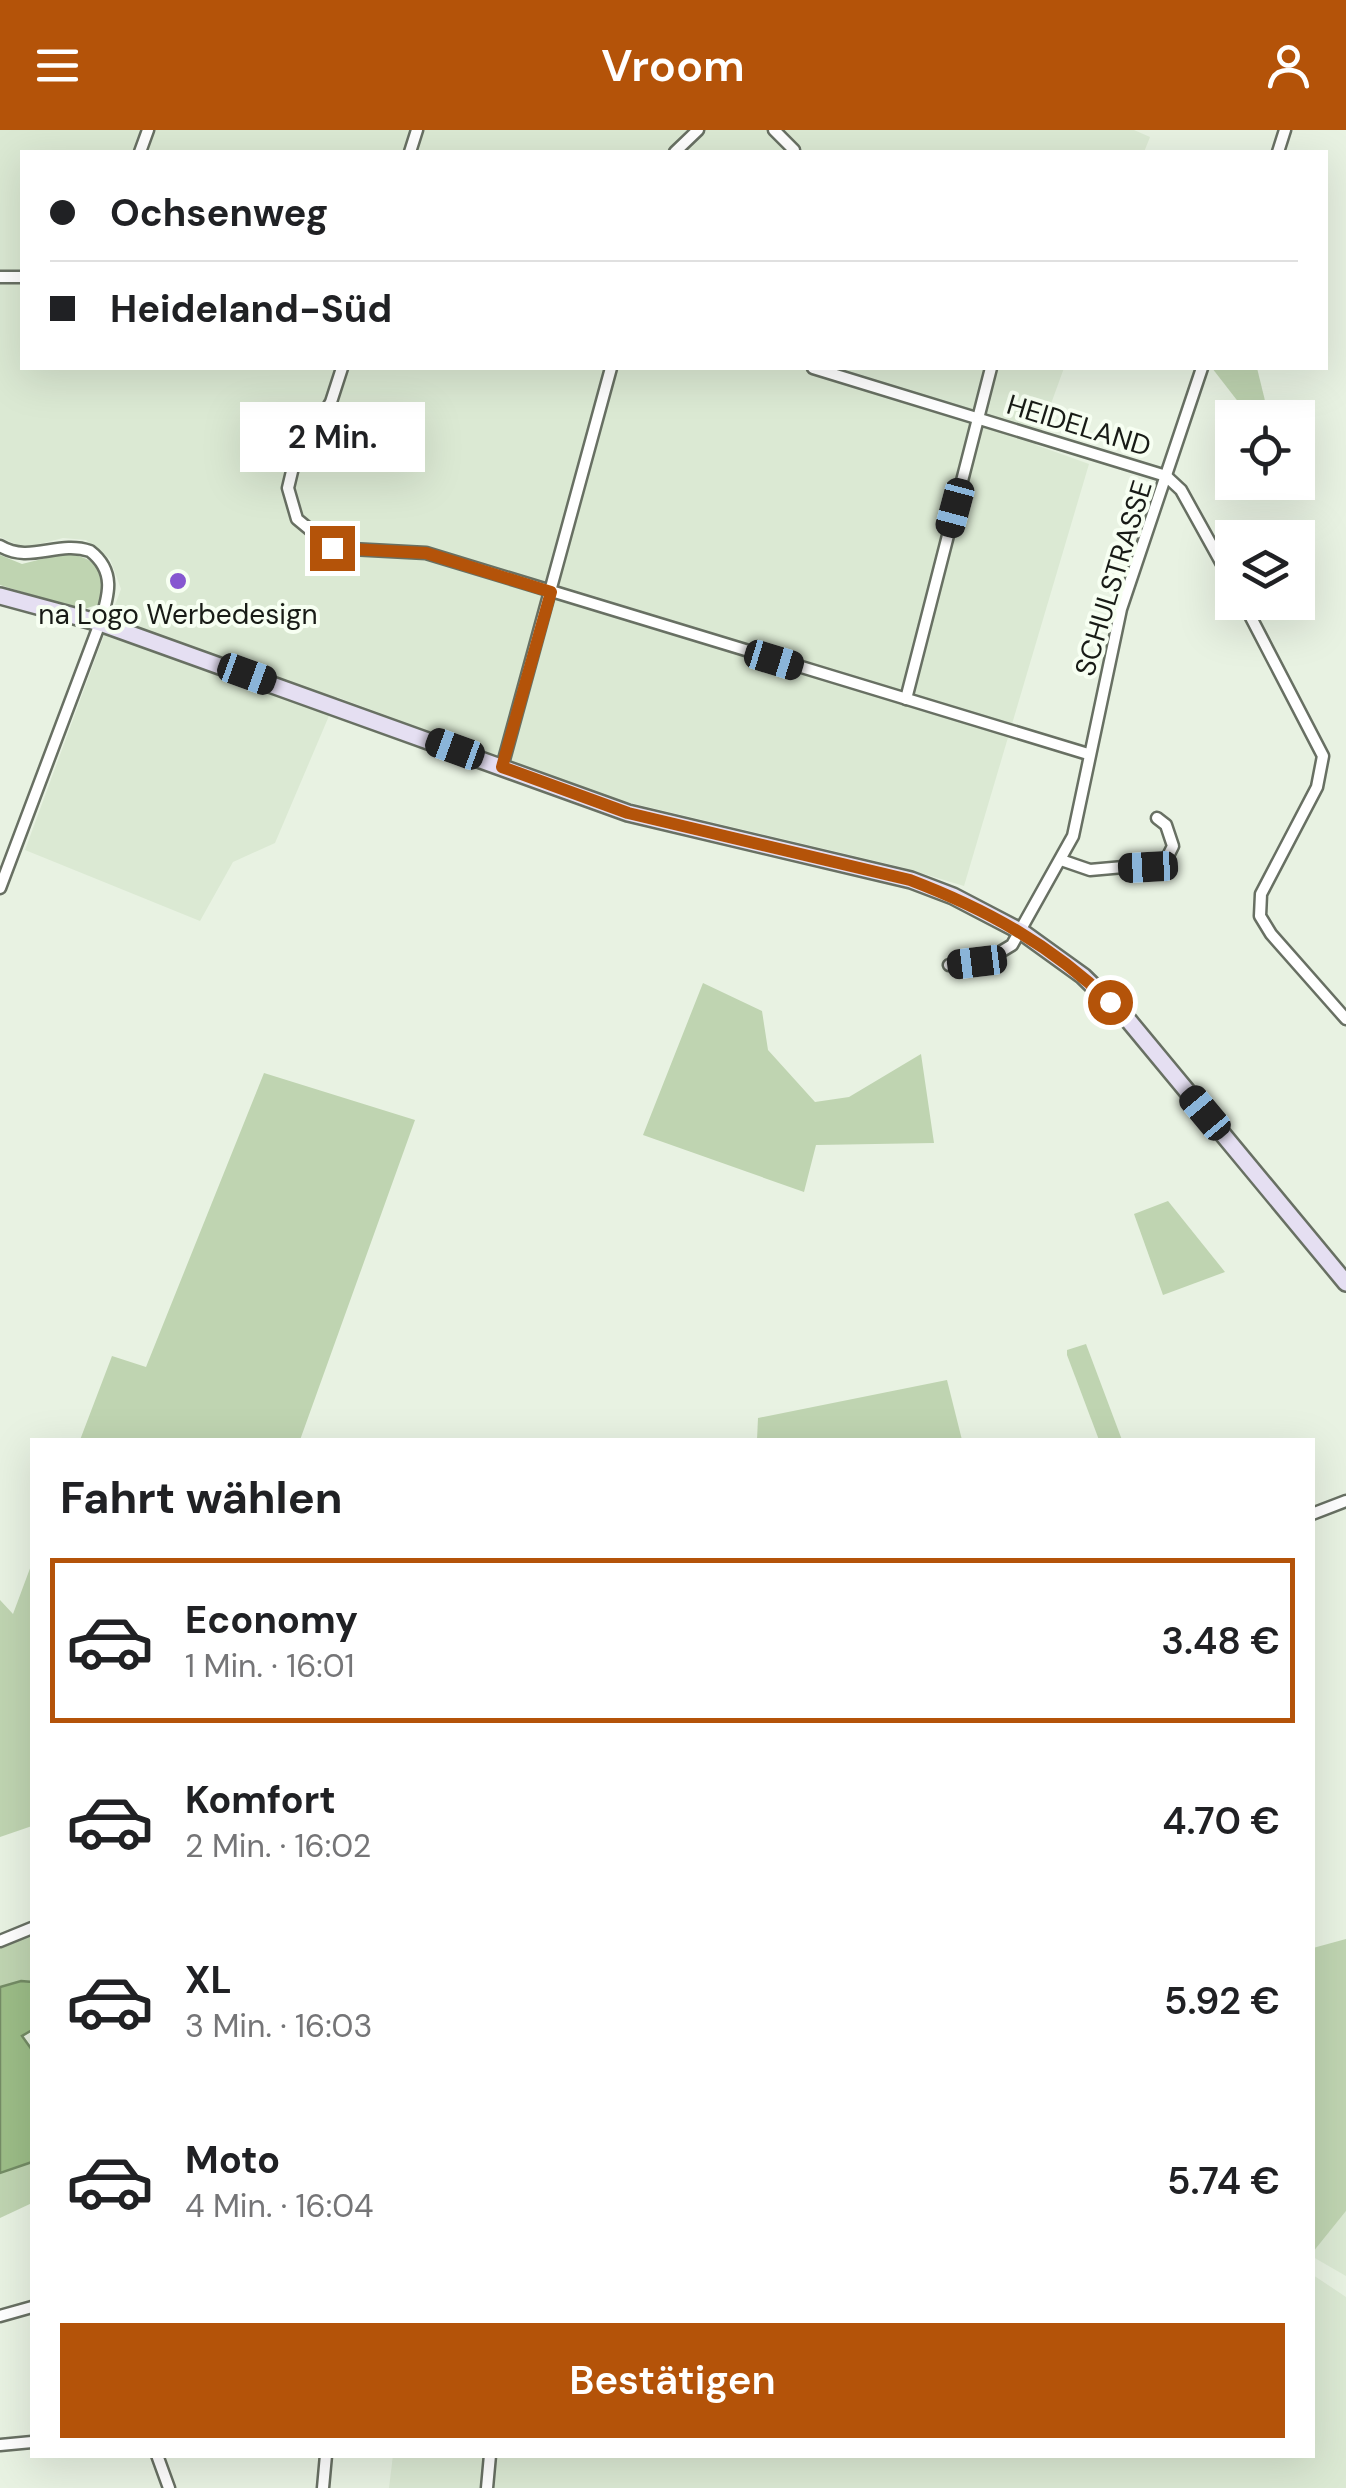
<!DOCTYPE html>
<html lang="de">
<meta charset="utf-8">
<style>
body{margin:0;font-family:"DM Sans",sans-serif;background:#f2f2f2;color:#202124;height:100vh;display:flex;flex-direction:column;font-size:38px;white-space:nowrap}
*{box-sizing:border-box;margin:0}
p{font-size:32px;color:#757577}
.icon{flex:none;width:55px;height:55px;fill:none;stroke:currentColor;stroke-width:2;stroke-linecap:round;stroke-linejoin:round}
.map{position:relative;flex:1;overflow:hidden}
.details{position:absolute;left:30px;top:1308px;width:1285px;height:1020px;display:flex;flex-direction:column;background:#fff;border-radius:0px;box-shadow:0 10px 40px #0002}
.details>*{flex:none}
.hud{position:absolute;left:20px;top:20px;width:1308px;height:220px;border-radius:0px;box-shadow:0 10px 40px #0002;display:grid;align-content:center;height:220px;padding:0 30px;background:#fff}
.controls{position:absolute;left:1215px;top:270px;display:grid;gap:20px}
.controls a{display:grid;place-items:center;width:100px;height:100px;border-radius:0px;background:#fff;box-shadow:0 10px 40px #0002;font-size:50px}
.end{position:absolute;width:45px;height:45px;margin:-22px;border:12px solid #b45309;background:#fff;box-shadow:0 0 0 5px #fff}
.from{border-radius:50%}
.bubble{position:absolute;height:70px;border-radius:0px;background:#fff;box-shadow:0 10px 40px #0002;font-size:32px;font-weight:600;line-height:70px;text-align:center}
.car{position:absolute;width:30px;height:60px;margin:-30px -15px;border-radius:12px;box-shadow:0 0 8px 2px #0007;background:linear-gradient(#222 24%,#8ab4d8 0 40%,#222 0 76%,#8ab4d8 0 86%,#222 0)}
.hud b{display:flex;align-items:center;gap:35px;height:95px;font-size:38px}
.hud b+b{border-top:2px solid #e0e0e0}
.hud i{width:25px;height:25px;background:#202124}
ul{padding:0;list-style:none}
li{display:flex;align-items:center;gap:30px;height:165px;margin:0 20px 15px;padding:0 10px;border:5px solid transparent;border-radius:0px}
li div{flex:1}
li b{display:block;font-size:38px}
li em{font-style:normal;font-weight:600}
li.on{border-color:#b45309}
li>.icon{width:90px;height:90px;stroke-width:1.5}
h2{padding:0 30px;font-size:45px;line-height:120px}
.button{display:flex;gap:20px;margin-top:auto;padding:20px 30px}
.button a{flex:1;height:115px;border-radius:0px;background:#b45309;color:#fff;font-size:40px;font-weight:600;line-height:115px;text-align:center}
header{display:flex;justify-content:space-between;align-items:center;height:130px;padding:0 30px;background:#b45309;color:#fff;font-size:45px;font-weight:600}
.map>svg:first-child{display:block}
</style>
<header><svg class="icon" aria-label="menu" viewBox="0 0 24 24"><path d="M4 6h16M4 12h16M4 18h16"/></svg>Vroom<svg class="icon" aria-label="person" viewBox="0 0 24 24"><circle cx="12" cy="8" r="4"/><path d="M4 21q1-7 8-7t8 7"/></svg></header>
<div class="map">
<svg width="1346" height="2358" viewBox="0 0 1346 2358">
<rect width="100%" height="100%" fill="#e8f2e2"/>
<!-- built -->
<g fill="#dbe9d3">
<polygon points="0,0 1134,0 1150,7 1144,22 22,22 22,238 1064,238 1036,315 1089,334 964,756 901,737 606,667 337,567 275,713 233,732 200,791 25,720 121,459 110,429 86,410 63,408 24,418 0,407"/>
<polygon points="1346,2081 1346,2146 1313,2127 1313,2122"/>
<polygon points="1313,2145 1346,2167 1346,2358 389,2358 393,2325 1312,2325"/>
</g>
<!-- green -->
<g fill="#bfd4b1">
<polygon points="1212,238 1257,238 1269,287 1250,287"/>
<path d="M62 424C93 424 113 443 100 474L81 480 0 455V425L22 434Z"/>
<polygon points="703,853 762,881 768,920 815,972 849,967 921,924 934,1013 816,1015 804,1062 643,1005"/>
<polygon points="264,943 415,990 300,1310 80,1310 112,1226 146,1237"/>
<polygon points="1168,1071 1225,1142 1163,1165 1134,1084"/>
<polygon points="1086,1214 1122,1310 1099,1310 1067,1225 1067,1220"/>
<polygon points="947,1250 962,1310 757,1310 758,1288"/>
<polygon points="32,1433 32,1696 0,1707 0,1470 13,1484"/>
<polygon points="32,1805 32,1852 0,1857 0,1818"/>
<polygon points="1346,1809 1346,2081 1313,2122 1313,1818"/>
<polygon points="32,2032 32,2073 0,2088 0,2043"/>
</g>
<!-- water -->
<polygon fill="#9cbd87" stroke="#748c65" stroke-width="2.5" points="21,1851 32,1852 32,1900 22,1906 32,1920 32,2032 0,2043 0,1857"/>
<g fill="none" stroke-linecap="round" stroke-linejoin="round">
<defs>
<g id="minor">
<polyline points="774,0 794,20"/>
<polyline points="140,22 148,0"/>
<polyline points="410,22 417,0"/>
<polyline points="675,22 698,0"/>
<polyline points="1278,22 1285,0"/>
<polyline points="1,147 22,147"/>
<polyline points="342,238 331,272 294,333 288,358 297,389 332,418 426,423 1088,624"/>
<polyline points="813,238 1166,346 1181,360 1232,452"/>
<path d="M0 416C30 434 58 410 90 421 116 441 109 465 100 493L0 758"/>
<polyline points="1243,472 1323,626 1317,657 1261,764 1260,786 1271,804 1346,889"/>
<polyline points="906,569 991,238"/>
<polyline points="502,637 611,238"/>
<polyline points="1061,730 1090,740 1157,734 1166,730 1173,716 1166,695 1157,688"/>
<polyline points="949,835 992,827 1012,815 1073,706 1121,479 1202,238"/>
<polyline points="1312,1384 1346,1371"/>
<polyline points="0,1811 32,1798"/>
<polyline points="0,2186 32,2177"/>
<polyline points="0,2315 32,2312"/>
<polyline points="157,2325 169,2358"/>
<polyline points="323,2358 326,2325"/>
<polyline points="487,2358 490,2325"/>
</g>
<polyline id="secondary" points="0,466 100,493 628,683 911,750 953,766 1022,802 1083,846 1129,891 1346,1153"/>
</defs>
<!-- minor casing -->
<use href="#minor" stroke="#687063" stroke-width="15"/>
<!-- secondary casing -->
<use href="#secondary" stroke="#687063" stroke-width="20"/>
<!-- minor -->
<use href="#minor" stroke="#fff" stroke-width="10"/>
<!-- secondary -->
<use href="#secondary" stroke="#e5dff2" stroke-width="15"/>
</g>
<g fill="none" stroke-linecap="round" stroke-linejoin="round">
<!-- route -->
<path stroke="#b45309" stroke-width="12" d="M332 418 426 423 551 462 502 637 628 683 910 750C986 779 1051 815 1110 872"/>
</g>
<!-- markers -->
<circle fill="#8657d0" stroke="#f7fff2" stroke-width="4" cx="178" cy="451" r="10"/>
<g text-anchor="middle" stroke-width="8" stroke-linejoin="round" paint-order="stroke">
<!-- street labels -->
<g font-size="28" fill="#181b16" stroke="#f7fff2">
<text transform="translate(1079 295) rotate(17)" y="10">HEIDELAND</text>
<text transform="translate(1113 448) rotate(-73)" y="10">SCHULSTRASSE</text>
</g>
<!-- poi labels -->
<g font-size="28" fill="#181b16" stroke="#f7fff2">
<text x="178" y="494">na Logo Werbedesign</text>
</g>
</g>
</svg>
<div class="controls">
<a><svg class="icon" aria-label="locate" viewBox="0 0 24 24"><circle cx="12" cy="12" r="6"/><path d="M12 2v4M12 18v4M2 12h4M18 12h4"/></svg></a>
<a><svg class="icon" aria-label="layers" viewBox="0 0 24 24"><path d="M12 4l9 5-9 5-9-5zM3 14l9 5 9-5"/></svg></a>
</div>
<i class="end from" style="left:1110px;top:872px"></i>
<i class="end" style="left:332px;top:418px"></i>
<div class="bubble" style="left:240px;top:272px;width:185px">2 Min.</div>
<i class="car" style="left:955px;top:378px;rotate:195deg"></i>
<i class="car" style="left:774px;top:530px;rotate:107deg"></i>
<i class="car" style="left:247px;top:544px;rotate:110deg"></i>
<i class="car" style="left:455px;top:619px;rotate:290deg"></i>
<i class="car" style="left:1148px;top:737px;rotate:267deg"></i>
<i class="car" style="left:977px;top:832px;rotate:263deg"></i>
<i class="car" style="left:1205px;top:983px;rotate:320deg"></i>
<div class="hud">
<b><i class="from"></i>Ochsenweg</b>
<b><i></i>Heideland-Süd</b>
</div>
<section class="details">
<h2>Fahrt wählen</h2>
<ul>
<li class="on"><svg class="icon" aria-label="car" viewBox="0 0 24 24"><path d="M5 17H2v-5l4-1 3-4h7l3 4 3 1v5h-3M9 17h6M6 11h13"/><circle cx="7" cy="17" r="2"/><circle cx="17" cy="17" r="2"/></svg><div><b>Economy</b><p>1 Min. · 16:01</p></div><em>3.48 €</em></li>
<li><svg class="icon" aria-label="car" viewBox="0 0 24 24"><path d="M5 17H2v-5l4-1 3-4h7l3 4 3 1v5h-3M9 17h6M6 11h13"/><circle cx="7" cy="17" r="2"/><circle cx="17" cy="17" r="2"/></svg><div><b>Komfort</b><p>2 Min. · 16:02</p></div><em>4.70 €</em></li>
<li><svg class="icon" aria-label="car" viewBox="0 0 24 24"><path d="M5 17H2v-5l4-1 3-4h7l3 4 3 1v5h-3M9 17h6M6 11h13"/><circle cx="7" cy="17" r="2"/><circle cx="17" cy="17" r="2"/></svg><div><b>XL</b><p>3 Min. · 16:03</p></div><em>5.92 €</em></li>
<li><svg class="icon" aria-label="car" viewBox="0 0 24 24"><path d="M5 17H2v-5l4-1 3-4h7l3 4 3 1v5h-3M9 17h6M6 11h13"/><circle cx="7" cy="17" r="2"/><circle cx="17" cy="17" r="2"/></svg><div><b>Moto</b><p>4 Min. · 16:04</p></div><em>5.74 €</em></li>
</ul>
<div class="button"><a>Bestätigen</a></div>
</section>
</div>
